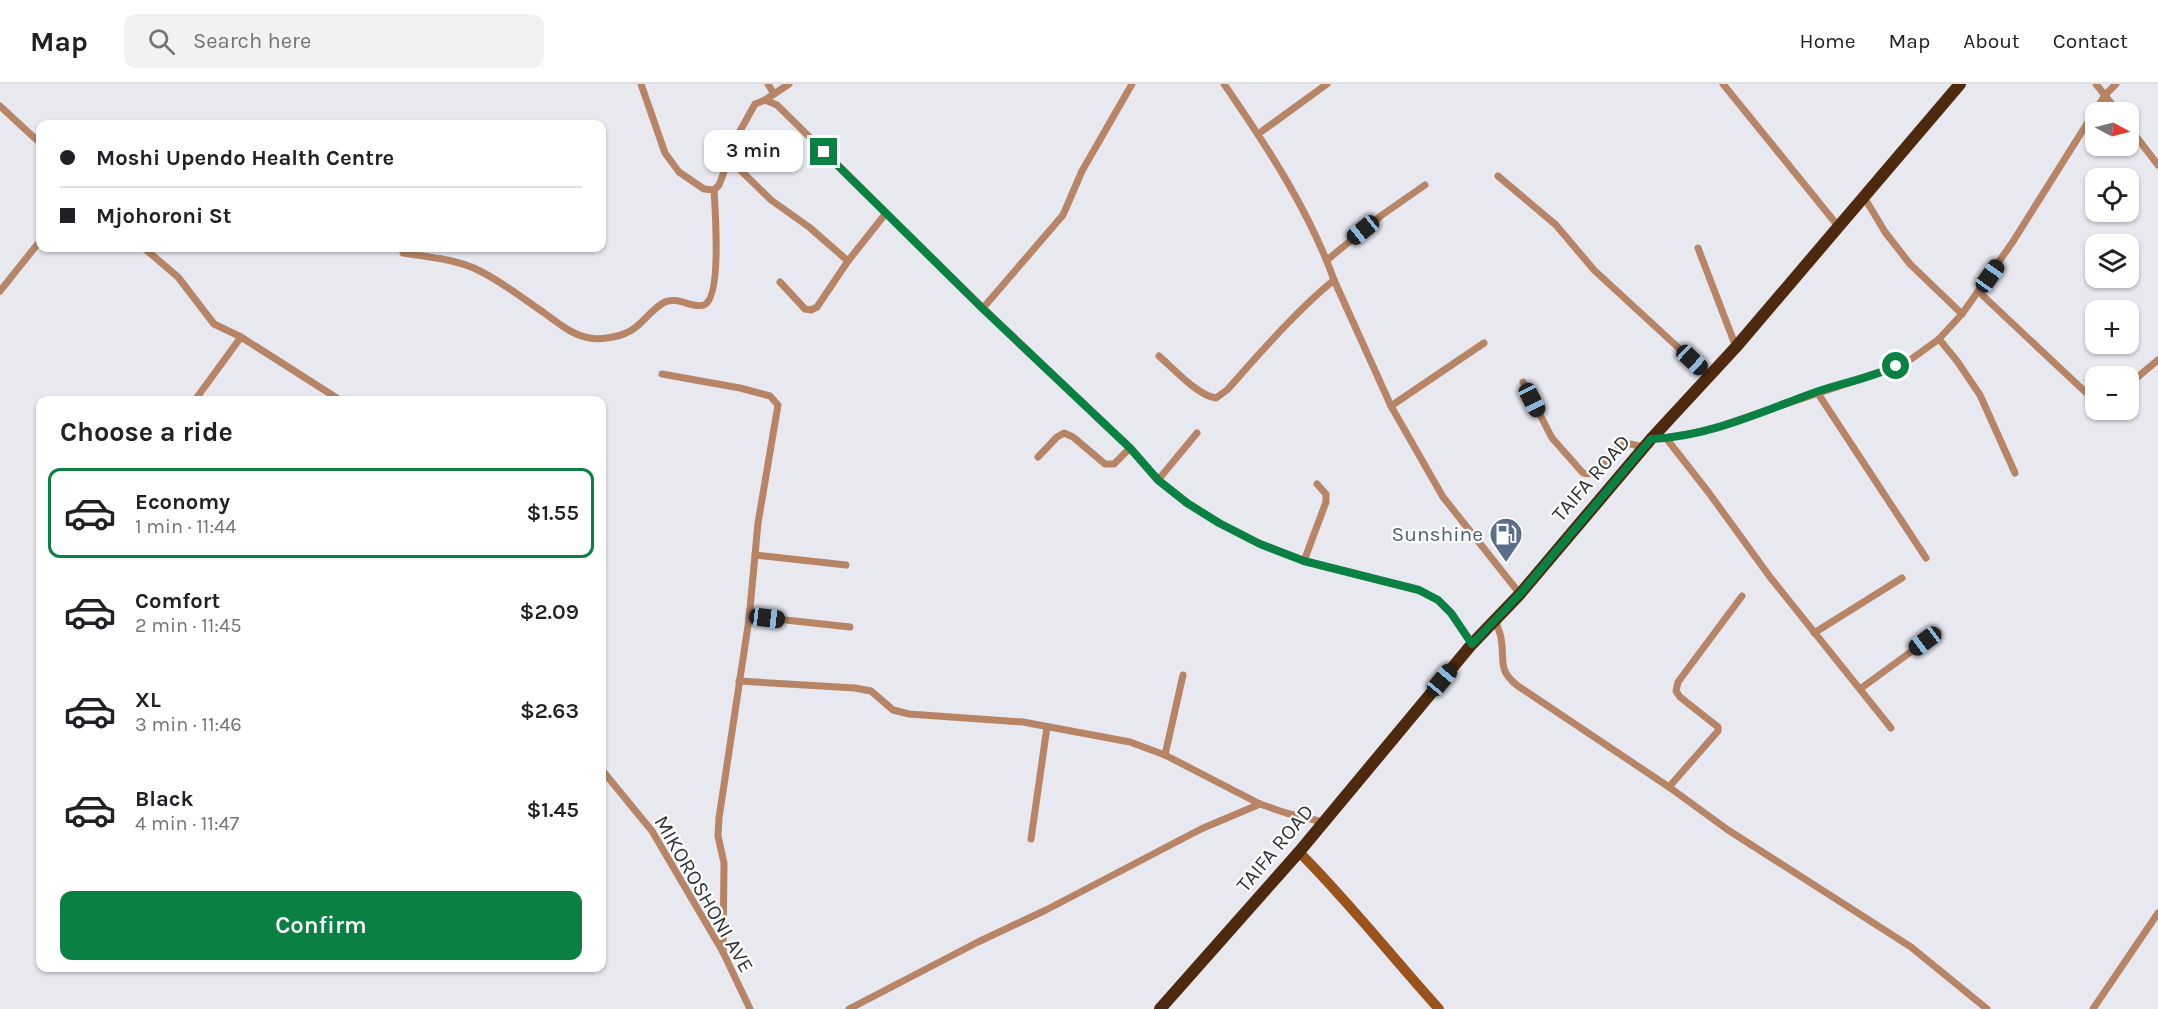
<!DOCTYPE html>
<meta charset="utf-8">
<style>
body{margin:0;font-family:Karla,sans-serif;background:#f2f2f2;color:#202124;height:100vh;display:flex;flex-direction:column;font-size:22px;white-space:nowrap}
*{box-sizing:border-box;margin:0}
p{font-size:20px;color:#757577}
.icon{flex:none;width:33px;height:33px;fill:none;stroke:currentColor;stroke-width:2;stroke-linecap:round;stroke-linejoin:round}
.map{position:relative;flex:1;overflow:hidden}
.panel{position:absolute;left:36px;top:312px;width:570px;height:576px;display:flex;flex-direction:column;background:#fff;border-radius:12px;box-shadow:0 2px 4px #0004}
.panel>*{flex:none}
.guide{position:absolute;left:36px;top:36px;width:570px;height:132px;border-radius:12px;box-shadow:0 2px 4px #0004;display:grid;align-content:center;height:132px;padding:0 24px;background:#fff}
.needle{width:39px;rotate:97deg}
.buttons{position:absolute;left:2085px;top:18px;display:grid;gap:12px}
.buttons a{display:grid;place-items:center;width:54px;height:54px;border-radius:12px;background:#fff;box-shadow:0 2px 4px #0004;font-size:30px}
.end{position:absolute;width:27px;height:27px;margin:-14px;border:8px solid #0b8043;background:#fff;box-shadow:0 0 0 3px #fff}
.from{border-radius:50%}
.bubble{position:absolute;height:42px;border-radius:12px;background:#fff;box-shadow:0 2px 4px #0004;font-size:20px;font-weight:600;line-height:42px;text-align:center}
.car{position:absolute;width:18px;height:36px;margin:-18px -9px;border-radius:8px;box-shadow:0 0 4px 2px #0007;background:linear-gradient(#222 24%,#8ab4d8 0 40%,#222 0 76%,#8ab4d8 0 86%,#222 0)}
.guide b{display:flex;align-items:center;gap:21px;height:57px;font-size:22px}
.guide b+b{border-top:2px solid #e0e0e0}
.guide i{width:15px;height:15px;background:#202124}
ul{padding:0;list-style:none}
li{display:flex;align-items:center;gap:18px;height:90px;margin:0 12px 9px;padding:0 12px;border:3px solid transparent;border-radius:12px}
li div{flex:1}
li b{display:block;font-size:22px}
li em{font-style:normal;font-weight:600}
li.on{border-color:#0b8043}
li>.icon{width:54px;height:54px;stroke-width:1.5}
h2{padding:0 24px;font-size:27px;line-height:72px}
.cta{display:flex;gap:12px;margin-top:auto;padding:12px 24px}
.cta a{flex:1;height:69px;border-radius:12px;background:#0b8043;color:#fff;font-size:24px;font-weight:600;line-height:69px;text-align:center}
header{display:flex;align-items:center;gap:36px;box-sizing:border-box;height:84px;padding:0 30px;background:#fff;border-bottom:2px solid #e0e0e0}
header strong{font-size:28px}
nav{display:flex;gap:33px;margin-inline-start:auto;font-size:21px}
.search{width:420px;height:54px;background:#f2f2f2;display:flex;align-items:center;gap:15px;box-sizing:border-box;padding:0 21px;border-radius:12px;color:#757577;font-size:22px}
.map>svg:first-child{display:block}
</style>
<header>
<strong>Map</strong>
<div class="search"><svg class="icon" aria-label="search" viewBox="0 0 24 24"><circle cx="10" cy="10" r="6"/><path d="M15 15l6 6"/></svg>Search here</div>
<nav><a>Home</a><a>Map</a><a>About</a><a>Contact</a></nav>
</header>
<div class="map">
<svg width="2158" height="925" viewBox="0 0 2158 925">
<rect width="100%" height="100%" fill="#e7e8f0"/>
<g fill="none" stroke-linecap="round" stroke-linejoin="round">
<!-- street -->
<g stroke="#b78565" stroke-width="7">
<polyline points="641,0 665,69 679,88 704,105 714,106 719,101 740,47 755,20 765,16 777,21 983,224 1130,364 1158,396 1187,419 1219,439 1260,460 1304,477 1418,506 1438,516 1451,529 1472,560"/>
<polyline points="768,0 774,10"/>
<path d="M1224 0C1266 61 1309 126 1334 196L1391 322 1443 413 1520 510"/>
<polyline points="1723,0 1838,142"/>
<polyline points="2096,0 2118,28"/>
<polyline points="765,16 789,0"/>
<polyline points="0,22 40,59"/>
<polyline points="2128,42 2158,81"/>
<polyline points="1258,50 1327,0"/>
<polyline points="729,75 771,116 809,143 848,177"/>
<polyline points="1498,92 1556,141 1594,186 1708,291"/>
<polyline points="1864,113 1885,148 1910,180 1962,230"/>
<polyline points="144,164 178,193 214,240 241,253 340,316"/>
<polyline points="1698,164 1736,263"/>
<path d="M403 169C427 173 456 175 478 186 501 197 522 214 543 228 557 238 573 252 590 254 599 256 618 253 626 249 642 243 650 225 665 218 678 212 692 225 704 221 722 214 715 124 714 106"/>
<polyline points="1327,176 1382,131 1425,101"/>
<polyline points="780,198 805,225 811,226 817,223 848,177 886,129"/>
<polyline points="0,207 40,157"/>
<polyline points="1979,208 2096,318"/>
<polyline points="983,224 1063,131 1082,87 1132,0"/>
<polyline points="1939,255 1957,277 1980,311 2015,389"/>
<path d="M1159 272C1173 284 1198 312 1216 314L1227 306C1261 268 1295 228 1334 196"/>
<polyline points="662,290 740,304 770,312 778,321 758,439 749,535 719,734 718,752 724,779 723,868"/>
<path d="M1523 298 1552 354 1583 389C1600 395 1612 367 1625 359L1644 363"/>
<polyline points="2128,301 2158,276"/>
<polyline points="1817,308 1926,474"/>
<polyline points="195,316 241,253"/>
<polyline points="1391,322 1484,259"/>
<polyline points="1666,354 1709,409 1770,493 1891,644"/>
<polyline points="1651,355 1666,354 1705,347 1882,288 1910,276 1939,255 1962,230 2012,159 2105,11 2116,0"/>
<polyline points="1038,373 1057,353 1064,349 1073,353 1105,380 1114,380 1130,364"/>
<polyline points="1158,396 1197,349"/>
<polyline points="755,471 846,481"/>
<polyline points="1304,477 1326,418 1326,410 1317,400"/>
<polyline points="749,535 767,534 850,543"/>
<path d="M1495 535C1497 542 1500 548 1501 554 1505 577 1497 586 1518 602L1669 703 1728 746 1911 863 1987 925"/>
<polyline points="1814,549 1902,494"/>
<polyline points="739,597 855,604 871,607 893,626 909,630 1023,638 1130,658 1165,671 1260,720 1286,729 1323,738"/>
<polyline points="1860,605 1938,548"/>
<polyline points="1165,671 1183,591"/>
<polyline points="602,686 652,747 723,868 750,925"/>
<polyline points="1669,703 1718,647 1718,643 1680,613 1676,607 1678,598 1742,512"/>
<polyline points="1031,755 1047,643"/>
<polyline points="849,925 978,858 1046,826 1201,745 1260,720"/>
<polyline points="2093,925 2158,829"/>
</g>
<!-- secondary -->
<path stroke="#9a531d" stroke-width="10" d="M1299 768C1349 818 1392 873 1439 925"/>
<!-- highway -->
<polyline stroke="#4e290e" stroke-width="12" points="1160,925 1299,768 1472,560 1520,510 1651,355 1736,263 1960,0"/>
</g>
<g fill="none" stroke-linecap="round" stroke-linejoin="round">
<!-- route -->
<path stroke="#0b8043" stroke-width="8" d="M824 68 982 224 1130 364 1158 396 1187 419 1219 439 1260 460 1304 477 1419 506 1438 516 1451 529 1472 560 1520 510 1651 355C1709 353 1763 327 1816 308 1843 299 1870 294 1896 282"/>
</g>
<!-- icons -->
<defs>
<symbol id="fuel-pin" viewBox="-11 -11 22 30"><path d="M0 17L-7.5 6A9.5 9.5 0 1 1 7.5 6Z" fill="#5c6f8a" stroke="#fff"/><path d="M-5.5-6h7V0h2V4h1.3V-2.5L3-4.5l.8-.8L6-3V5H2.5V1h-1V6h-7ZM-4.2-4.7v3.2H.2V-4.7Z" fill="#fff"/></symbol>
</defs>
<g fill-rule="evenodd">
<use href="#fuel-pin" x="1487" y="431" width="38" height="52"/>
</g>
<g text-anchor="middle" stroke-width="4.5" stroke-linejoin="round" paint-order="stroke">
<!-- street labels -->
<g font-size="21" fill="#323235" stroke="#fff">
<text transform="translate(1591 394) rotate(-49)" y="7">TAIFA ROAD</text>
<text transform="translate(1275 764) rotate(-50)" y="7">TAIFA ROAD</text>
<text transform="translate(704 810) rotate(60)" y="7">MIKOROSHONI AVE</text>
</g>
<!-- service labels -->
<g font-size="21" fill="#4e5e75" stroke="#fff" text-anchor="end">
<text x="1483" y="457">Sunshine</text>
</g>
</g>
</svg>
<div class="buttons">
<a><svg class="needle" viewBox="-14 -14 28 28"><path d="M0-13l5 13h-10z" fill="#e53935"/><path d="M0 13l5-13h-10z" fill="#757577"/></svg></a>
<a><svg class="icon" aria-label="locate" viewBox="0 0 24 24"><circle cx="12" cy="12" r="6"/><path d="M12 2v4M12 18v4M2 12h4M18 12h4"/></svg></a>
<a><svg class="icon" aria-label="layers" viewBox="0 0 24 24"><path d="M12 4l9 5-9 5-9-5zM3 14l9 5 9-5"/></svg></a>
<a>+</a>
<a>−</a>
</div>
<i class="end from" style="left:1896px;top:282px"></i>
<i class="end" style="left:824px;top:68px"></i>
<div class="bubble" style="left:704px;top:46px;width:99px">3 min</div>
<i class="car" style="left:1363px;top:146px;rotate:231deg"></i>
<i class="car" style="left:1990px;top:192px;rotate:35deg"></i>
<i class="car" style="left:1692px;top:276px;rotate:133deg"></i>
<i class="car" style="left:1532px;top:316px;rotate:153deg"></i>
<i class="car" style="left:767px;top:534px;rotate:97deg"></i>
<i class="car" style="left:1925px;top:557px;rotate:233deg"></i>
<i class="car" style="left:1442px;top:596px;rotate:40deg"></i>
<div class="guide">
<b><i class="from"></i>Moshi Upendo Health Centre</b>
<b><i></i>Mjohoroni St</b>
</div>
<section class="panel">
<h2>Choose a ride</h2>
<ul>
<li class="on"><svg class="icon" aria-label="car" viewBox="0 0 24 24"><path d="M5 17H2v-5l4-1 3-4h7l3 4 3 1v5h-3M9 17h6M6 11h13"/><circle cx="7" cy="17" r="2"/><circle cx="17" cy="17" r="2"/></svg><div><b>Economy</b><p>1 min · 11:44</p></div><em>$1.55</em></li>
<li><svg class="icon" aria-label="car" viewBox="0 0 24 24"><path d="M5 17H2v-5l4-1 3-4h7l3 4 3 1v5h-3M9 17h6M6 11h13"/><circle cx="7" cy="17" r="2"/><circle cx="17" cy="17" r="2"/></svg><div><b>Comfort</b><p>2 min · 11:45</p></div><em>$2.09</em></li>
<li><svg class="icon" aria-label="car" viewBox="0 0 24 24"><path d="M5 17H2v-5l4-1 3-4h7l3 4 3 1v5h-3M9 17h6M6 11h13"/><circle cx="7" cy="17" r="2"/><circle cx="17" cy="17" r="2"/></svg><div><b>XL</b><p>3 min · 11:46</p></div><em>$2.63</em></li>
<li><svg class="icon" aria-label="car" viewBox="0 0 24 24"><path d="M5 17H2v-5l4-1 3-4h7l3 4 3 1v5h-3M9 17h6M6 11h13"/><circle cx="7" cy="17" r="2"/><circle cx="17" cy="17" r="2"/></svg><div><b>Black</b><p>4 min · 11:47</p></div><em>$1.45</em></li>
</ul>
<div class="cta"><a>Confirm</a></div>
</section>
</div>
